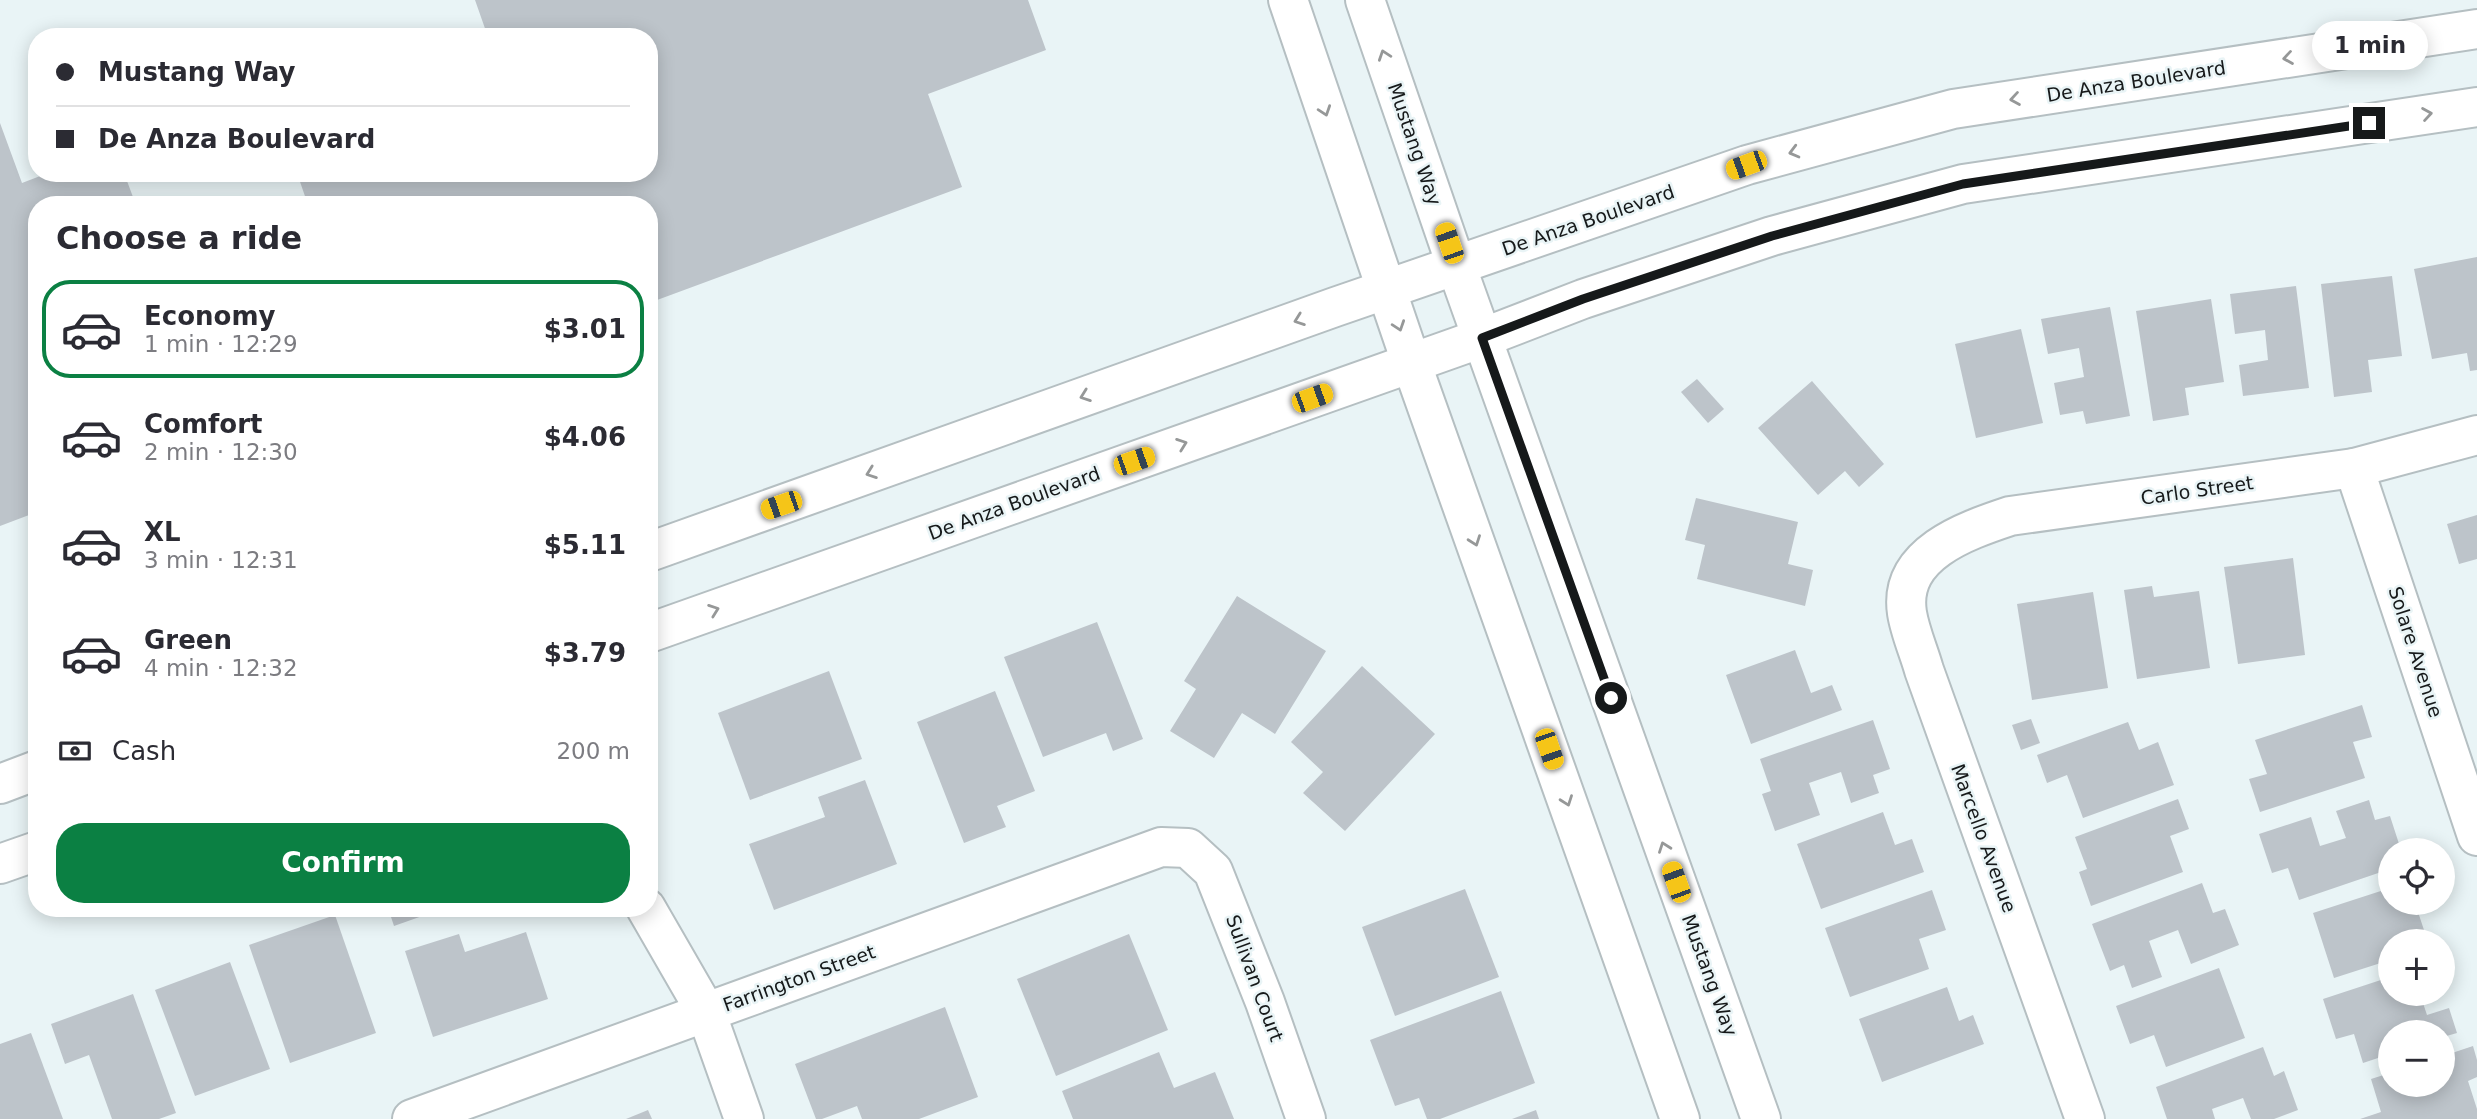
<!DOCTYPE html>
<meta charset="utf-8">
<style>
body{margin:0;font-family:"DejaVu Sans",sans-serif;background:#f2f2f3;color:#2b2b33;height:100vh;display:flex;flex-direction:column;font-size:26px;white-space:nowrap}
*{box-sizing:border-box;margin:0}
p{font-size:23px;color:#7c7c81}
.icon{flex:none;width:38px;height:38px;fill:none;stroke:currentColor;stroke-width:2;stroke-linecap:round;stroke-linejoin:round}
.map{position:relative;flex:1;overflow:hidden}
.details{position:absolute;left:28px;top:196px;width:630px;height:721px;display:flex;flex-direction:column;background:#fff;border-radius:28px;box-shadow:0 4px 18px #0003}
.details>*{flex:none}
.top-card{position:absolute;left:28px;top:28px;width:630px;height:154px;border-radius:28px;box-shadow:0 4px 18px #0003;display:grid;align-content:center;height:154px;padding:0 28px;background:#fff}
.controls{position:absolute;left:2378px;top:838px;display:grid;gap:14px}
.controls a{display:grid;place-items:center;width:77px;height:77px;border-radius:50%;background:#fff;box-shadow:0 4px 18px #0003;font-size:35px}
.end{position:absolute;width:32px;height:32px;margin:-16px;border:9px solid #16191a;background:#fff;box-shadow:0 0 0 4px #fff}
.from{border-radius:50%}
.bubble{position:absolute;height:49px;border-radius:24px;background:#fff;box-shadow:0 4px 18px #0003;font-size:23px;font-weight:600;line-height:49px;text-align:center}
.car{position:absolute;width:21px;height:42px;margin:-21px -10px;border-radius:9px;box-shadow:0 0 5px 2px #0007;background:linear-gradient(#f5c518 24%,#345 0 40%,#f5c518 0 76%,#345 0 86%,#f5c518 0)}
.top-card b{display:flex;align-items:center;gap:24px;height:66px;font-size:26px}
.top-card b+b{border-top:2px solid #e1e1e2}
.top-card i{width:18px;height:18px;background:#2b2b33}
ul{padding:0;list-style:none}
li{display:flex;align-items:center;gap:21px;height:98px;margin:0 14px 10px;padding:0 14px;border:4px solid transparent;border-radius:28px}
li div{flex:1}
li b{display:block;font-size:26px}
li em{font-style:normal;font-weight:600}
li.on{border-color:#0b8043}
li>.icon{width:63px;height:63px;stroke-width:1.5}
h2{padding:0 28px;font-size:32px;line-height:84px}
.pay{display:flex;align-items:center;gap:18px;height:77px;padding:0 28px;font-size:26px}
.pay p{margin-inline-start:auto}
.primary-button{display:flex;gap:14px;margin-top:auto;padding:14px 28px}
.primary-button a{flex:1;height:80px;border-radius:28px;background:#0b8043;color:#fff;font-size:28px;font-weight:600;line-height:80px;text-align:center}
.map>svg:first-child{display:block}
</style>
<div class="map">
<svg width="2477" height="1119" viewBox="0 0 2477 1119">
<rect width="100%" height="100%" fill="#e9f4f6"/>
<!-- building -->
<g fill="#bdc4ca">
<polygon points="475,0 1028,0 1046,50 928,94 962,187 649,303 649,205 308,205 297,173 649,173 649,37 488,37"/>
<polygon points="0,123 22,183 48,173 124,173 136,205 37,205 37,512 0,526"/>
<polygon points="2477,257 2477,370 2470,371 2467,353 2432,359 2414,269"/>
<polygon points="2392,276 2402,356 2368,360 2372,392 2334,397 2321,284"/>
<polygon points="2296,286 2309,388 2243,396 2239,365 2268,360 2265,330 2235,334 2230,294"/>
<polygon points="2211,299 2224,382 2185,388 2189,415 2153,421 2136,311"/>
<polygon points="2110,307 2130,416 2086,424 2083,411 2060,415 2054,383 2084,377 2079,348 2048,354 2041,319"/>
<polygon points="2021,329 2043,423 1976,438 1955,344"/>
<polygon points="1697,379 1724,409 1708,423 1681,392"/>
<polygon points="1812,381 1884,464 1859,487 1845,471 1818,495 1758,428"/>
<polygon points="1696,498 1798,522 1788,564 1813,570 1805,606 1697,579 1705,545 1685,540"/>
<polygon points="2477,515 2477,559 2459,564 2447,524"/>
<polygon points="2293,558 2305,655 2238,664 2224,567"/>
<polygon points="2152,586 2154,597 2199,591 2210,668 2137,679 2124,590"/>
<polygon points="2093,592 2108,688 2032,700 2017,604"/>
<polygon points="1237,596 1326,651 1275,734 1242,713 1214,758 1170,731 1196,689 1184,681"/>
<polygon points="1097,622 1143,739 1113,751 1106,733 1043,757 1004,657"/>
<polygon points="1795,650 1811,693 1832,685 1842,710 1751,744 1726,675"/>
<polygon points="1362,666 1435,734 1345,831 1303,793 1323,772 1291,742"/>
<polygon points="829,671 862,759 750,800 718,713"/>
<polygon points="995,691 1035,791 997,806 1006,827 964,843 917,722"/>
<polygon points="2362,705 2372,737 2353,742 2365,778 2260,812 2249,779 2267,774 2255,740"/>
<polygon points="2031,719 2040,743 2021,750 2012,725"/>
<polygon points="1873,720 1890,769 1873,775 1879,793 1851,803 1841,772 1809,783 1820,815 1775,831 1762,794 1771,791 1760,759"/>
<polygon points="2128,722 2139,750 2158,742 2174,785 2083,818 2067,775 2047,783 2037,755"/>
<polygon points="865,780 897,864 774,910 749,844 825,817 818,797"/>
<polygon points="2178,799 2189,829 2170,836 2183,872 2091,906 2079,872 2087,869 2075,837"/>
<polygon points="2369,800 2375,820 2390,816 2401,850 2390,850 2390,869 2299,900 2288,868 2272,873 2259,834 2311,817 2320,846 2346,838 2336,811"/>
<polygon points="1883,812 1895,845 1912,839 1924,872 1821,909 1797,844"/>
<polygon points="2202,883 2213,913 2225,909 2239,945 2191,964 2178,930 2149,941 2162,977 2132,988 2124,965 2110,971 2092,924"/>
<polygon points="2390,888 2390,903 2415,903 2428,942 2390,942 2390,960 2334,978 2313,913"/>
<polygon points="1465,889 1499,977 1395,1016 1362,927"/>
<polygon points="1932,890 1946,930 1919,939 1929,969 1850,997 1825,928"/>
<polygon points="388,908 442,908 442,909 394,926"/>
<polygon points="335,915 376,1033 290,1063 249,945"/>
<polygon points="526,932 548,999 433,1037 405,951 459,934 465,952"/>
<polygon points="1129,934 1168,1030 1056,1076 1017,979"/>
<polygon points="230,962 270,1069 195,1096 155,990"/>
<polygon points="2219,968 2245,1038 2166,1067 2154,1035 2130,1044 2116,1006"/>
<polygon points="2390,977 2390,994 2420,994 2427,1015 2449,1008 2457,1033 2443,1037 2443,1032 2390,1032 2390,1054 2363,1063 2354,1034 2336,1039 2323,999"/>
<polygon points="1947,987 1959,1021 1973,1015 1984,1044 1882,1082 1859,1019"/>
<polygon points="1501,991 1535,1083 1440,1119 1427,1119 1419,1098 1395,1106 1370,1040"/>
<polygon points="133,994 176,1113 159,1119 112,1119 89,1055 65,1064 51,1024"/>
<polygon points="945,1007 978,1097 919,1119 862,1119 857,1106 822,1119 816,1119 795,1064"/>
<polygon points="31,1033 63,1119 0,1119 0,1044"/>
<polygon points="2473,1046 2477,1060 2477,1077 2468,1081 2477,1109 2477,1119 2360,1119 2381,1112 2371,1079 2390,1073 2390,1085 2443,1085 2443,1056"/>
<polygon points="2263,1047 2274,1076 2284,1071 2298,1110 2274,1119 2251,1119 2243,1098 2212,1109 2215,1119 2167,1119 2156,1087"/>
<polygon points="1159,1052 1174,1088 1215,1072 1234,1119 1073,1119 1062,1091"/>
<polygon points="648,1110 652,1119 626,1119"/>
<polygon points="1536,1110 1539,1119 1512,1119"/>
</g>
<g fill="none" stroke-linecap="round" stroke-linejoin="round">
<defs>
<g id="minor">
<polyline points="1288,0 1411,362 1680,1119"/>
<polyline points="1365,0 1456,265 1761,1119"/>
<polyline points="2354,468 2477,836"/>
<polyline points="649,552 1335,307 1747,165 1953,109 2477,29"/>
<polyline points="649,633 1482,338 1583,299 1772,236 1963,184 2477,107"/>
<polyline points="0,784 37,770"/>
<polyline points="0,864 37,851"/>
<polyline points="646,908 706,1012 744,1119"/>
<polyline points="412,1119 1161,847 1188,848 1213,871 1265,1002 1306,1119"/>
<path d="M2085 1119 1924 670C1919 652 1910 632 1907 613 1898 554 1965 531 2010 516L2354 468 2477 435"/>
</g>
</defs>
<!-- minor casing -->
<use href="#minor" stroke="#b5bfc2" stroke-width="42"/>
<!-- minor -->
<use href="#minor" stroke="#fff" stroke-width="38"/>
</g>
<!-- one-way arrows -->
<defs><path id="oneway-chevron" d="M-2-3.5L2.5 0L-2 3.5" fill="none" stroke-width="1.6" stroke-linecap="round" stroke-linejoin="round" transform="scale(1.75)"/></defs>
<g stroke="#969898">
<use href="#oneway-chevron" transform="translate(1384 55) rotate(-109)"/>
<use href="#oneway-chevron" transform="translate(2288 58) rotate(171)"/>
<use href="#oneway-chevron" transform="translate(2015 99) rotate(171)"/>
<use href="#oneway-chevron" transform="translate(1325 111) rotate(71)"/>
<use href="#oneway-chevron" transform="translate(2427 114) rotate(-9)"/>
<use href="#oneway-chevron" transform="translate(1794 152) rotate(165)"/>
<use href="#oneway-chevron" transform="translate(1299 320) rotate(160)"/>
<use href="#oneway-chevron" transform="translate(1399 326) rotate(71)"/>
<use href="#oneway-chevron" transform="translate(1085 396) rotate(160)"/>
<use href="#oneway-chevron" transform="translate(1182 444) rotate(-20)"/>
<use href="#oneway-chevron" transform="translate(871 473) rotate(160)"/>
<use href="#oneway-chevron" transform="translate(1475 541) rotate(70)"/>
<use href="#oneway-chevron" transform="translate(714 610) rotate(-20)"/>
<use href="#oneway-chevron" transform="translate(1567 801) rotate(70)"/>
<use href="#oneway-chevron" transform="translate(1664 847) rotate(-110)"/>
</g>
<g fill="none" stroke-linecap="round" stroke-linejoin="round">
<!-- route -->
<polyline stroke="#16191a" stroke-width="9" points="1611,698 1482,338 1583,299 1772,236 1963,184 2369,123"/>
</g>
<g text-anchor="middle" stroke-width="5" stroke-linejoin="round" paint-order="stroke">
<!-- street labels -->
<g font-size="19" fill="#16191a" stroke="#e9f4f6">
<text transform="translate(2136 81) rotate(-9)" y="7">De Anza Boulevard</text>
<text transform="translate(1415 144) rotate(71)" y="7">Mustang Way</text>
<text transform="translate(1588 220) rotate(-19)" y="7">De Anza Boulevard</text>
<text transform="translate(2197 490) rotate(-8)" y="7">Carlo Street</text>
<text transform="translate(1014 503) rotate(-20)" y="7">De Anza Boulevard</text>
<text transform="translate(2416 652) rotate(72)" y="7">Solare Avenue</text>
<text transform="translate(1984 838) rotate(70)" y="7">Marcello Avenue</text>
<text transform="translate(1710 975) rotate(70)" y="7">Mustang Way</text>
<text transform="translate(799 978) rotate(-20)" y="7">Farrington Street</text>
<text transform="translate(1255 978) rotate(70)" y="7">Sullivan Court</text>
</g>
</g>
</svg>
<div class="controls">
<a><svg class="icon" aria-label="locate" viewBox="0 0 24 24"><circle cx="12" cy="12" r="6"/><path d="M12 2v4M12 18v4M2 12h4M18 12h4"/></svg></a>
<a>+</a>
<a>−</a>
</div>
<i class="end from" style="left:1611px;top:698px"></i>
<i class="end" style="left:2369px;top:123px"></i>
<div class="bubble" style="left:2312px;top:21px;width:116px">1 min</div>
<i class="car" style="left:1746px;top:165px;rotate:250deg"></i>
<i class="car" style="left:1449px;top:243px;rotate:341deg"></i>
<i class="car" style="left:1312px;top:398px;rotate:70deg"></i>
<i class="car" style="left:1134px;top:461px;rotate:71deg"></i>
<i class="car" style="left:781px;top:505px;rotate:251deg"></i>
<i class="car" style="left:1549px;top:749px;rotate:161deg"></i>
<i class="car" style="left:1676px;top:882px;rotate:340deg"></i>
<div class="top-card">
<b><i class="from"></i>Mustang Way</b>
<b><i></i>De Anza Boulevard</b>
</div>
<section class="details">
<h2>Choose a ride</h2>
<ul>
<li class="on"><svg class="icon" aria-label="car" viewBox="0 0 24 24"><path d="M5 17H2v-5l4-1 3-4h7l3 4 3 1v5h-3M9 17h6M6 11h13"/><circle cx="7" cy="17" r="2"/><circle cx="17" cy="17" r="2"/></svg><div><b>Economy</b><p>1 min · 12:29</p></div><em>$3.01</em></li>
<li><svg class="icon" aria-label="car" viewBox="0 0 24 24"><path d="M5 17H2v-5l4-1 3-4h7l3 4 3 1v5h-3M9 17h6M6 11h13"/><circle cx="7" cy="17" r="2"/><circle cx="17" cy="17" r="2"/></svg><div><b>Comfort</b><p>2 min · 12:30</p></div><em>$4.06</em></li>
<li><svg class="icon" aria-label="car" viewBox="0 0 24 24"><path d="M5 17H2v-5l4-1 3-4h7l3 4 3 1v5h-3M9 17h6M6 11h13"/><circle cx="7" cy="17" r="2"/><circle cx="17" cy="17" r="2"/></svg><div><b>XL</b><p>3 min · 12:31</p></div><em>$5.11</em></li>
<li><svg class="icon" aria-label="car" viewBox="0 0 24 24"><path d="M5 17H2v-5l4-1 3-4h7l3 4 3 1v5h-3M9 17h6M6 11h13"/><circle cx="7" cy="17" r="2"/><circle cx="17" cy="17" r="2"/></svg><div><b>Green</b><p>4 min · 12:32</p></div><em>$3.79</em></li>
</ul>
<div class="pay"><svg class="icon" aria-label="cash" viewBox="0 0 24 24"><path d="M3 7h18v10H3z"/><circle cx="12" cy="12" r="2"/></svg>Cash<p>200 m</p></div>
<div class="primary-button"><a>Confirm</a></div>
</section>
</div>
